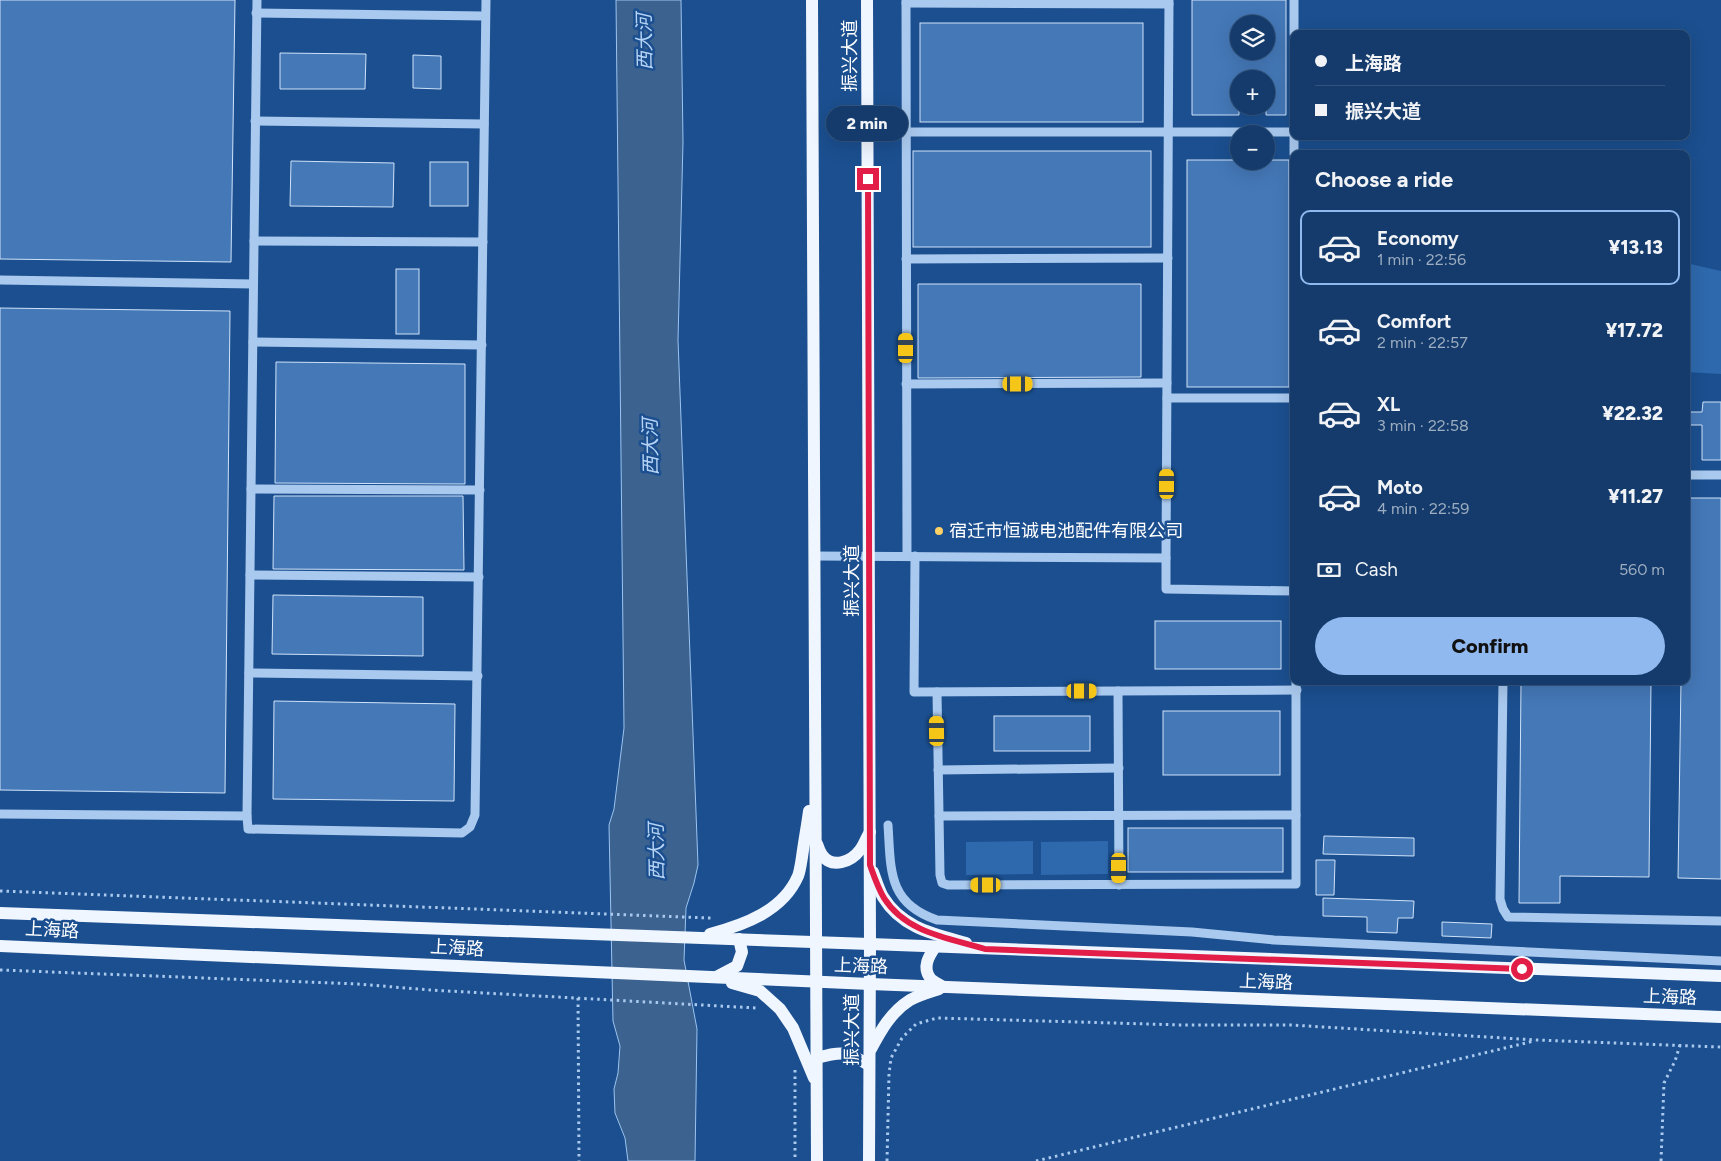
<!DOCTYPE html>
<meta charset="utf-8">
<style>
body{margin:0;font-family:Figtree,"Noto Sans SC",sans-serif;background:#1d4271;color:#f1f3f6;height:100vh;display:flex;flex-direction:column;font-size:19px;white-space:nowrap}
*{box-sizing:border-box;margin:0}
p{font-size:16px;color:#9dadc1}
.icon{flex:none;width:28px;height:28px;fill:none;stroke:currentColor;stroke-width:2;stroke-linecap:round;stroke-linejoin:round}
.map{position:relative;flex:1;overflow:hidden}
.panel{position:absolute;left:1290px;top:150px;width:400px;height:535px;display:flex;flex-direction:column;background:#143b6b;border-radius:10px;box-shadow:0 5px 20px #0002,0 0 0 1px #33557e}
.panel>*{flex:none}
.banner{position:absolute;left:1290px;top:30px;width:400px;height:110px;border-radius:10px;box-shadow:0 5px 20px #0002,0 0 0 1px #33557e;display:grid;align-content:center;height:110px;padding:0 25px;background:#143b6b}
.buttons{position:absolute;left:1230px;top:15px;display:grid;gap:10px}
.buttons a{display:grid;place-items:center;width:45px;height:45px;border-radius:50%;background:#143b6b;box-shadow:0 5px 20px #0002,0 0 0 1px #33557e;font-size:25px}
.end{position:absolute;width:22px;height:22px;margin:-11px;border:6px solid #e11d48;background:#fff;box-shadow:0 0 0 2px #fff}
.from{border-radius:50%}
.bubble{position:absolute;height:35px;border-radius:18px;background:#143b6b;box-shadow:0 5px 20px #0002,0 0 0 1px #33557e;font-size:16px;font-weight:800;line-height:35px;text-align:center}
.car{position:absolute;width:15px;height:30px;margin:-15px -8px;border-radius:6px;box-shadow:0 0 4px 1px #0007;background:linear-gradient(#f5c518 24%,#345 0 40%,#f5c518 0 76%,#345 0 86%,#f5c518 0)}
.banner b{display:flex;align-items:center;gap:18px;height:48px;font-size:19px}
.banner b+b{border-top:1px solid #33557e}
.banner i{width:12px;height:12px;background:#f1f3f6}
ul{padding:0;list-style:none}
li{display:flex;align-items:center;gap:15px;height:75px;margin:0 10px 8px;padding:0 15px;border:2px solid transparent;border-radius:10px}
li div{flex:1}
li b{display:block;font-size:19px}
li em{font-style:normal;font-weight:800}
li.on{border-color:#90b9f0}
li>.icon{width:45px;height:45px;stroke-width:1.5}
h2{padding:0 25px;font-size:22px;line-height:60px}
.pay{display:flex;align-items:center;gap:12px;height:55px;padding:0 25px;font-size:19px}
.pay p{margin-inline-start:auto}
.button{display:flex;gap:10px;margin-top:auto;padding:10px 25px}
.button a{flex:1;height:58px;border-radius:30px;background:#90b9f0;color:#111;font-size:20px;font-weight:800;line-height:58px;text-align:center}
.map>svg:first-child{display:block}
</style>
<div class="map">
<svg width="1721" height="1161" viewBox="0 0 1721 1161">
<rect width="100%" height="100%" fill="#1b4f8f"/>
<!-- green -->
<g fill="#2e69ad">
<polygon points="1686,263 1721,271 1721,374 1686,372"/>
<polygon points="1033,841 1033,874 966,875 966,842"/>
<polygon points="1108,841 1108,874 1041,875 1041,842"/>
</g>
<!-- water -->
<polygon fill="#3c6290" stroke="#9cc4f0" points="616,0 681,0 683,142 678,340 698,865 694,883 686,908 684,960 697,1029 695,1161 628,1161 625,1138 615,1113 614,1089 618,1073 620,1046 613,1021 609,825 614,809 624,728"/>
<!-- building -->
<g fill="#4478b7" stroke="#cfe3fa" fill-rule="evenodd">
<polygon points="0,0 235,0 231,262 0,259"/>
<path d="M1192 0H1286V115H1266V79H1239V115H1192ZM1239 24H1266V51H1239Z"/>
<rect x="920" y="23" width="223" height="99"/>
<polygon points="280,53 366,54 365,89 280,89"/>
<polygon points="413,55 441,56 441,89 413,88"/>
<rect x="913" y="151" width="238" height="96"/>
<rect x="1187" y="160" width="102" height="227"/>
<polygon points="291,161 394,163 393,207 290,206"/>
<rect x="430" y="162" width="38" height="44"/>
<rect x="396" y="269" width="23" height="65"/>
<polygon points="918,284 1141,284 1141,377 918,378"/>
<polygon points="0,308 230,311 225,793 0,790"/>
<polygon points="276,362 465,364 465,484 275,483"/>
<polygon points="1703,402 1721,402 1721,460 1702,460 1702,425 1686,425 1686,412 1702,412"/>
<polygon points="274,496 463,496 464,570 273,569"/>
<polygon points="1686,498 1721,498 1721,879 1678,878 1681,681 1686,681"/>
<polygon points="273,595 423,597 423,656 272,654"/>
<rect x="1155" y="621" width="126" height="48"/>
<polygon points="1521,681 1651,681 1649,877 1560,876 1560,903 1519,903"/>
<polygon points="274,701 455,704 454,801 273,799"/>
<rect x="1163" y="711" width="117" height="64"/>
<rect x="994" y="716" width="96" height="35"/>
<rect x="1128" y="828" width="155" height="44"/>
<polygon points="1324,836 1414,838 1414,856 1323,854"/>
<polygon points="1316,860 1335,860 1334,895 1316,895"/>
<polygon points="1323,898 1414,901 1413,918 1398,918 1397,933 1367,932 1367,917 1323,916"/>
<polygon points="1442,922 1492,924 1491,938 1442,936"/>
</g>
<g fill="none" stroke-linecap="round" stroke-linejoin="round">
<!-- path -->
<g stroke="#a9c9ee" stroke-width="3" stroke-dasharray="2.5 4" stroke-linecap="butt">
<polyline points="0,891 711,918"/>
<polyline points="0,970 358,984 430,990 756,1008 758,1010"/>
<polyline points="578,998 579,1161"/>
<polyline points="795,1070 795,1161"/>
<polyline points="887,1161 889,1074 891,1058 902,1038 916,1024 937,1018 1183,1025 1291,1025 1536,1040 1721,1047"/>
<polyline points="1036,1161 1534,1041"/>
<polyline points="1661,1161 1664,1083 1675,1061 1680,1045"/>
</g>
<!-- minor -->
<g stroke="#a9c9ee" stroke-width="9">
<polyline points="906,0 907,556"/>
<polyline points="1294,0 1294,34"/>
<polyline points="906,3 1169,4"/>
<polyline points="256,13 485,16"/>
<polyline points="255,121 484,124"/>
<polyline points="906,132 1294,132"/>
<polyline points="1294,136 1294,154"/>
<polyline points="254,241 483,242"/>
<polyline points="906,259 1168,258"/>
<polyline points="0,280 253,284"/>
<polyline points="253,342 482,345"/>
<polyline points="906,384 1167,383"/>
<polyline points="1167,398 1294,398"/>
<polyline points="1686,475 1721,475"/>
<polyline points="251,489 480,490"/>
<polyline points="814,556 1166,558 1169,0"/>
<polyline points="915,556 914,692 1297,690"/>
<polyline points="1166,558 1166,589 1294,591"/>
<polyline points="250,575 479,577"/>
<polyline points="249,673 478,676"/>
<polyline points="1503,681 1500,899 1503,909 1508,917 1721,921"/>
<polyline points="1118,691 1119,885"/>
<polyline points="937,692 940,875 942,883 948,885 1296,884 1296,681"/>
<polyline points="938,770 1119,768"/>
<polyline points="0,814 247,816 257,0"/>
<polyline points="247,816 248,829 462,833 470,827 475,815 486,0"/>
<polyline points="939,816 1296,815"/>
<path d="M888 825C891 869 887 903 937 920L1192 932 1274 940 1721 961"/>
</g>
<!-- major -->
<g stroke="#f0f6ff" stroke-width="12">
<polyline points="812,0 817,1161"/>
<polyline points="867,0 870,944 869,1161"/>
<path d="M817 844C818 847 820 852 822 855 832 869 851 862 860 850 864 845 866 838 870 832"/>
<path d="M873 872C876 880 879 890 883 897 902 928 934 934 966 943"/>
<polyline points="0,913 870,944 1721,976"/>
<path d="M710 934C744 925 783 911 798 876 800 871 801 863 802 857 804 842 807 826 809 811"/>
<polyline points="0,946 870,984 1721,1017"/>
<path d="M935 947C929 956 922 967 930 978 932 981 939 984 943 987"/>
<polyline points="718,976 737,966 742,952 739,939"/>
<polyline points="732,983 760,991 780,1009 793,1028 814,1078"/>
<path d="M871 1049C881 1030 891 1012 910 1000 919 995 930 992 939 989"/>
<path d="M816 1058C844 1051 844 1051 869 1065"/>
</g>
</g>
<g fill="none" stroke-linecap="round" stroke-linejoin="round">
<!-- route -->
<path stroke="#e11d48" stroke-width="6" d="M868 179 870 865C874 876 878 888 884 898 906 933 949 938 985 949L1522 969"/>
</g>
<!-- markers -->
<circle fill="#ffd166" stroke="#1b4f8f" stroke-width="2" cx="939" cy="531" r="5"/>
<g text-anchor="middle" stroke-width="5" stroke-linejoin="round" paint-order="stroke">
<!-- street labels -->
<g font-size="18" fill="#fff" stroke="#1b4f8f">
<text transform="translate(850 56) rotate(-90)" y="6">振兴大道</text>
<text transform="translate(852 581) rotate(-90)" y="6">振兴大道</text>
<text transform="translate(52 930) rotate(3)" y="6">上海路</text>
<text transform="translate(457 948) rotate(3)" y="6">上海路</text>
<text transform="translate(861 966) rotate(2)" y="6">上海路</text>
<text transform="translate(1266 982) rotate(2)" y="6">上海路</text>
<text transform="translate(1670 997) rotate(2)" y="6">上海路</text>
<text transform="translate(852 1030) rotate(-90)" y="6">振兴大道</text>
</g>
<!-- poi labels -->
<g font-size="18" fill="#fff" stroke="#1b4f8f" text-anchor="start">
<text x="949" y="537">宿迁市恒诚电池配件有限公司</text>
</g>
<!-- water labels -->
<g font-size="19" font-style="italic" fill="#b5d3f5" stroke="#1b4f8f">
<text transform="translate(644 42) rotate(-91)" y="7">西大河</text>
<text transform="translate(650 447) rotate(-91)" y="7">西大河</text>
<text transform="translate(656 852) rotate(-91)" y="7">西大河</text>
</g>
</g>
</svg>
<div class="buttons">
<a><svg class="icon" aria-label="layers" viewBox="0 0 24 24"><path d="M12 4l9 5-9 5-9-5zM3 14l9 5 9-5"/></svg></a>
<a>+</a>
<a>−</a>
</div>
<i class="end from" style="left:1522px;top:969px"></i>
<i class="end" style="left:868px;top:179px"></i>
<div class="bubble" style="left:826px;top:106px;width:82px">2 min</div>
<i class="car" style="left:906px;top:348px;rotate:0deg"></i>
<i class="car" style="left:1018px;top:384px;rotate:90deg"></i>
<i class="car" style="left:1167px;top:484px;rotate:0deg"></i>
<i class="car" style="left:1082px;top:691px;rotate:90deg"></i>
<i class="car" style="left:937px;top:731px;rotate:359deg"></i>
<i class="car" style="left:1119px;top:868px;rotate:180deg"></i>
<i class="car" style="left:986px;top:885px;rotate:270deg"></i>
<div class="banner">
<b><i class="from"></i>上海路</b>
<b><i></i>振兴大道</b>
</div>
<section class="panel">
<h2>Choose a ride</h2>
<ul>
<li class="on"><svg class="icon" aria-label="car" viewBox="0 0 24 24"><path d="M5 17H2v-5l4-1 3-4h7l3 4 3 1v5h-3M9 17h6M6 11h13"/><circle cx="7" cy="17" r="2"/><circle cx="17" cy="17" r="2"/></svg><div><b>Economy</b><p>1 min · 22:56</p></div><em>¥13.13</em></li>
<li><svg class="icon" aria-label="car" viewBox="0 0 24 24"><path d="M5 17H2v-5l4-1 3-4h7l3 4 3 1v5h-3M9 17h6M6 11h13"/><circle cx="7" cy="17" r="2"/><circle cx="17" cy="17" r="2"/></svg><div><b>Comfort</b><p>2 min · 22:57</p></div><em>¥17.72</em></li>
<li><svg class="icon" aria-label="car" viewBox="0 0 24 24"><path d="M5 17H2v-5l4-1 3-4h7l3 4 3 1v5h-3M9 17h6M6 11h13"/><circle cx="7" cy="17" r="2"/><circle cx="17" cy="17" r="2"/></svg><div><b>XL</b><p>3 min · 22:58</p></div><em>¥22.32</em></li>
<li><svg class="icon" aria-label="car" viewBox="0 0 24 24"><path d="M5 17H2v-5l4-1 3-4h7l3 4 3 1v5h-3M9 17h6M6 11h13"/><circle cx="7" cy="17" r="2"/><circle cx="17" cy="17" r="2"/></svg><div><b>Moto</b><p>4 min · 22:59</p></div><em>¥11.27</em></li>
</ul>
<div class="pay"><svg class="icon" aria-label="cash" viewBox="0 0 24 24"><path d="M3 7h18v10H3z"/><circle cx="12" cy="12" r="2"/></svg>Cash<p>560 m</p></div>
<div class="button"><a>Confirm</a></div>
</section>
</div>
